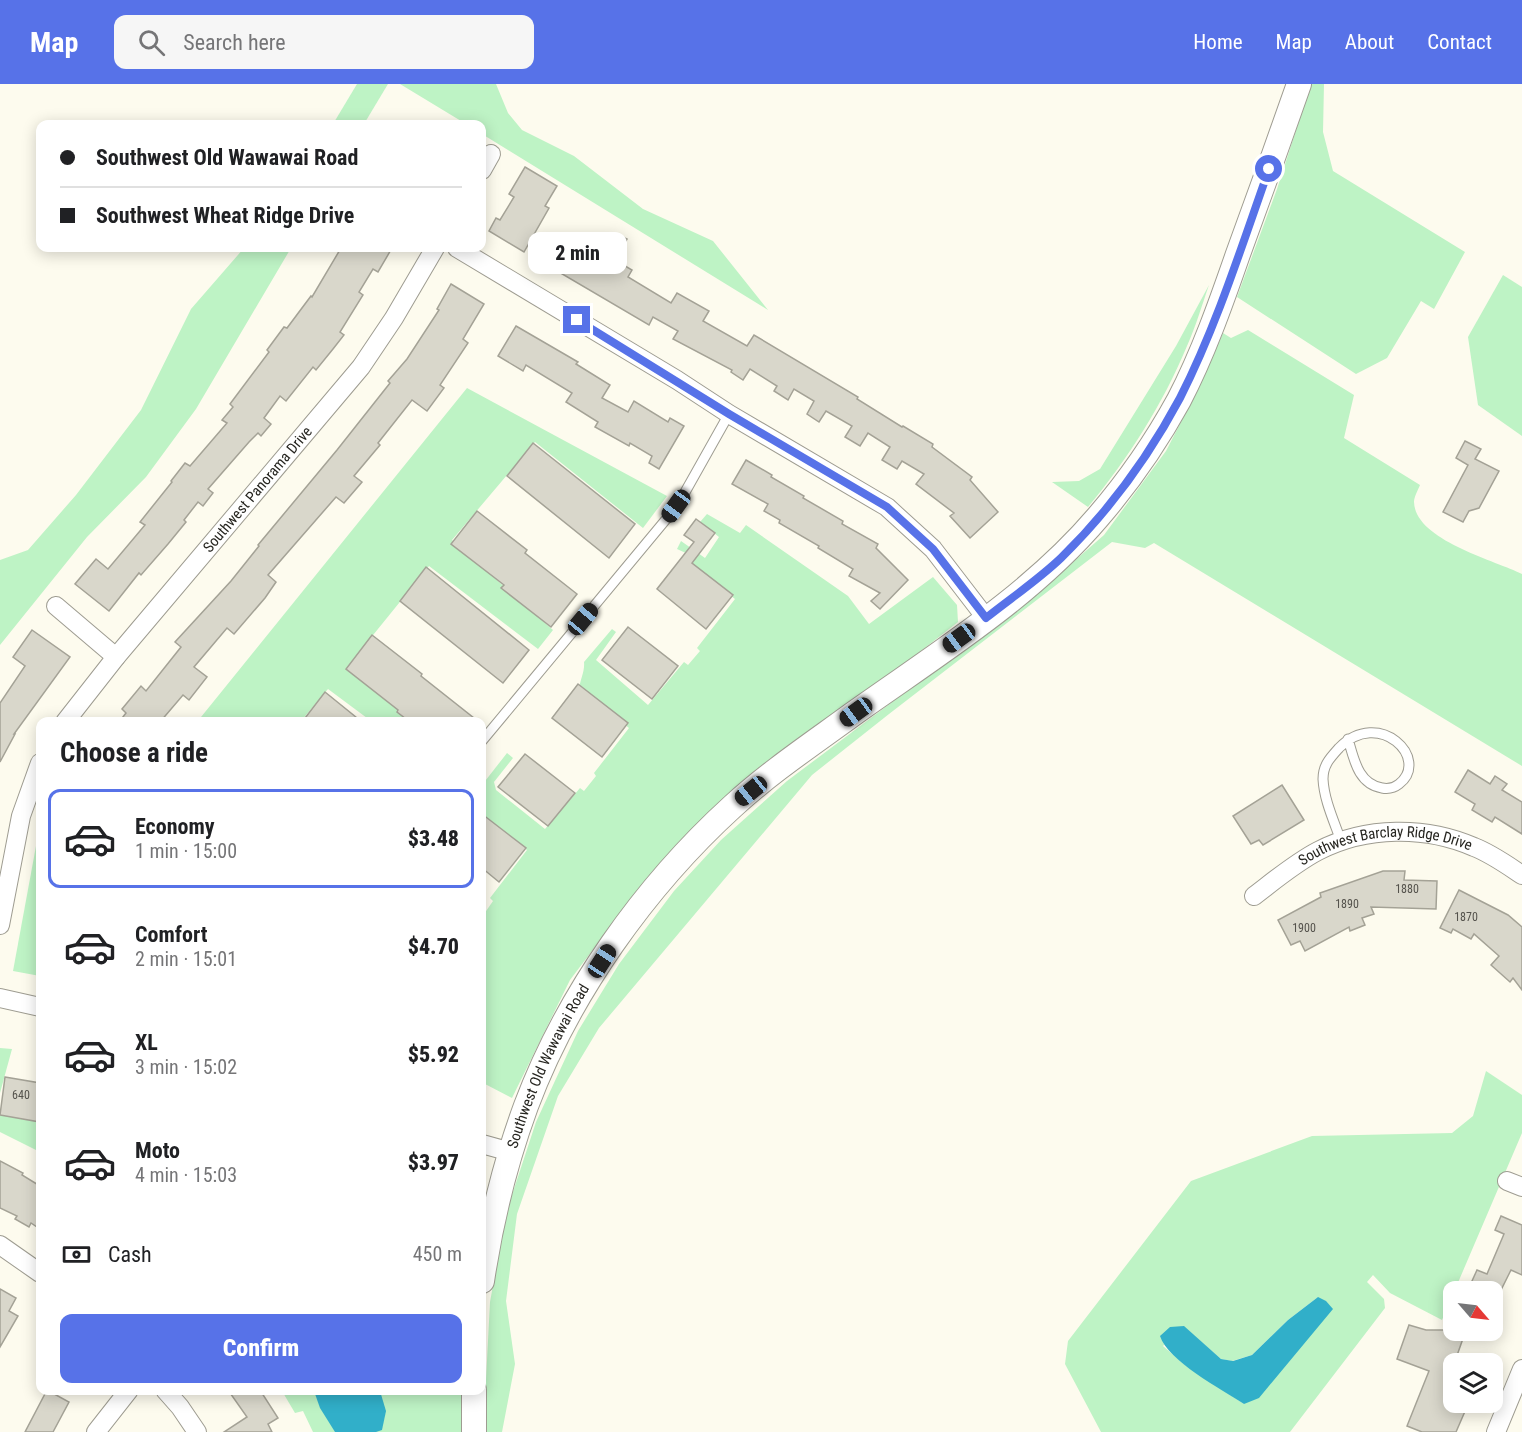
<!DOCTYPE html>
<meta charset="utf-8">
<style>
body{margin:0;font-family:"Roboto Condensed",sans-serif;background:#f6f6f6;color:#202124;height:100vh;display:flex;flex-direction:column;font-size:22px;white-space:nowrap}
*{box-sizing:border-box;margin:0}
p{font-size:20px;color:#757577}
.icon{flex:none;width:33px;height:33px;fill:none;stroke:currentColor;stroke-width:2;stroke-linecap:round;stroke-linejoin:round}
.map{position:relative;flex:1;overflow:hidden}
.panel{position:absolute;left:36px;top:633px;width:450px;height:678px;display:flex;flex-direction:column;background:#fff;border-radius:12px;box-shadow:0 3px 15px #0003}
.panel>*{flex:none}
.hud{position:absolute;left:36px;top:36px;width:450px;height:132px;border-radius:12px;box-shadow:0 3px 15px #0003;display:grid;align-content:center;height:132px;padding:0 24px;background:#fff}
.needle{width:39px;rotate:118deg}
.fabs{position:absolute;left:1443px;top:1197px;display:grid;gap:12px}
.fabs a{display:grid;place-items:center;width:60px;height:60px;border-radius:12px;background:#fff;box-shadow:0 3px 15px #0003;font-size:30px}
.end{position:absolute;width:27px;height:27px;margin:-14px;border:8px solid #5772e8;background:#fff;box-shadow:0 0 0 3px #fff}
.from{border-radius:50%}
.bubble{position:absolute;height:42px;border-radius:12px;background:#fff;box-shadow:0 3px 15px #0003;font-size:20px;font-weight:800;line-height:42px;text-align:center}
.car{position:absolute;width:18px;height:36px;margin:-18px -9px;border-radius:8px;box-shadow:0 0 4px 2px #0007;background:linear-gradient(#222 24%,#8ab4d8 0 40%,#222 0 76%,#8ab4d8 0 86%,#222 0)}
.hud b{display:flex;align-items:center;gap:21px;height:57px;font-size:22px}
.hud b+b{border-top:2px solid #e0e0e0}
.hud i{width:15px;height:15px;background:#202124}
ul{padding:0;list-style:none}
li{display:flex;align-items:center;gap:18px;height:99px;margin:0 12px 9px;padding:0 12px;border:3px solid transparent;border-radius:12px}
li div{flex:1}
li b{display:block;font-size:22px}
li em{font-style:normal;font-weight:800}
li.current{border-color:#5772e8}
li>.icon{width:54px;height:54px;stroke-width:1.5}
h2{padding:0 24px;font-size:27px;line-height:72px}
.pay{display:flex;align-items:center;gap:15px;height:66px;padding:0 24px;font-size:22px}
.pay p{margin-inline-start:auto}
.action{display:flex;gap:12px;margin-top:auto;padding:12px 24px}
.action a{flex:1;height:69px;border-radius:12px;background:#5772e8;color:#fff;font-size:24px;font-weight:800;line-height:69px;text-align:center}
header{display:flex;align-items:center;gap:36px;box-sizing:border-box;height:84px;padding:0 30px;background:#5772e8;color:#fff}
header strong{font-size:28px}
nav{display:flex;gap:33px;margin-inline-start:auto;font-size:21px}
.search{width:420px;height:54px;background:#f6f6f6;display:flex;align-items:center;gap:15px;box-sizing:border-box;padding:0 21px;border-radius:12px;color:#757577;font-size:22px}
.map>svg:first-child{display:block}
</style>
<header>
<strong>Map</strong>
<div class="search"><svg class="icon" aria-label="search" viewBox="0 0 24 24"><circle cx="10" cy="10" r="6"/><path d="M15 15l6 6"/></svg>Search here</div>
<nav><a>Home</a><a>Map</a><a>About</a><a>Contact</a></nav>
</header>
<div class="map">
<svg width="1522" height="1348" viewBox="0 0 1522 1348">
<rect width="100%" height="100%" fill="#fdfbee"/>
<!-- green -->
<g fill="#bef3c5" fill-rule="evenodd">
<polygon points="357,0 388,0 364,40 333,40"/>
<polygon points="400,0 496,0 508,29 522,46 574,72 643,125 713,157 768,226 482,50 482,40 466,40"/>
<polygon points="1311,0 1324,0 1323,48 1333,87 1465,168 1434,225 1421,217 1387,274 1356,290 1237,213 1277,105"/>
<polygon points="244,164 291,164 196,325 146,393 87,453 0,561 0,476 28,466 76,411 141,326 191,225"/>
<polygon points="1503,191 1522,203 1522,352 1478,321 1468,253"/>
<path d="M1209 201C1202 221 1196 242 1187 262 1163 320 1128 375 1088 423L1052 398 1079 397 1100 385 1176 262Z"/>
<path d="M1248 246 1354 311 1344 354 1420 401C1418 406 1414 413 1414 418 1415 456 1494 476 1522 490V682L1154 459 1145 464 1112 458 889 630 812 691 599 944 558 1012 517 1130 506 1217 515 1280 502 1348H486L485 1315 490 1218 506 1129 536 1038 578 947 619 880 674 807 721 756 787 697 1040 507 1104 451 1166 367 1197 307 1223 249 1231 254Z"/>
<polygon points="467,304 667,412 643,444 535,358 452,456 553,546 538,565 429,482 348,582 414,637 371,637 328,605 301,637 197,638"/>
<path d="M707 430 740 449 746 441 848 512 869 540 933 493 957 521 958 538 907 578 632 814 570 896 512 1014 485 1000 482 1004V833L493 817 490 814 527 766 482 732V701L507 669 513 674 494 698 496 706 545 745 580 704 584 707 596 692 594 689 629 644 579 605C580 596 585 587 584 578L612 545 616 548 596 576 648 621 684 578 688 581 700 567 697 564 735 515 688 478V470L677 465 681 457 705 474 719 453 700 438Z"/>
<polygon points="36,762 40,762 40,892 13,887"/>
<polygon points="0,964 12,965 0,1009"/>
<path d="M1486 987 1522 1011V1049L1442 1236 1390 1209 1373 1191 1367 1198 1384 1215 1385 1224 1290 1348H1101L1065 1280 1068 1257 1191 1097 1312 1052 1452 1049 1473 1032ZM1318 1213 1244 1320 1185 1281 1163 1262 1183 1242 1221 1275 1232 1277 1252 1271 1288 1236Z"/>
<polygon points="0,1025 40,1036 40,1068 0,1048"/>
<polygon points="282,1307 462,1307 462,1348 313,1348 303,1327 295,1329"/>
</g>
<!-- water -->
<g fill="#31afc9">
<path d="M1318 1213 1326 1217 1333 1225 1259 1314 1244 1320C1221 1305 1168 1277 1160 1252L1170 1243 1184 1242 1221 1275 1233 1277 1252 1271 1288 1236Z"/>
<polygon points="314,1307 380,1307 386,1327 382,1346 376,1348 335,1348 320,1324"/>
</g>
<!-- building -->
<g fill="#d9d7cb" stroke="#a4a296" stroke-width="1.5">
<polygon points="525,83 557,102 545,122 549,124 524,168 489,147 496,134 500,136 514,113 509,110"/>
<polygon points="617,150 627,155 615,176 632,186 628,193 671,219 677,209 709,227 703,237 747,262 754,251 858,313 857,315 902,343 903,342 933,360 932,363 972,393 970,396 998,428 970,454 950,432 954,429 916,400 924,390 902,377 897,385 882,376 890,363 868,349 860,362 845,353 852,342 826,327 819,338 807,330 814,317 794,305 788,316 774,307 777,302 750,285 743,296 731,288 732,286 673,255 678,247 653,233 649,241 552,184 568,157 601,177"/>
<polygon points="341,164 392,164 378,188 373,185 359,208 363,211 340,248 344,251 333,265 316,286 313,283 286,317 280,312 264,334 271,340 261,352 258,349 249,358 208,405 213,409 203,422 198,418 184,436 186,438 168,460 141,491 139,489 109,527 75,500 96,475 108,485 145,441 140,438 172,398 171,397 185,379 190,382 227,339 222,336 233,323 230,320 269,268 267,266 284,243 287,244 311,212 312,213"/>
<polygon points="451,200 484,220 463,255 468,259 440,301 444,304 427,327 412,316 378,359 380,361 354,392 362,398 344,419 336,413 268,491 276,498 265,514 234,550 227,544 194,583 207,593 189,616 183,611 160,638 119,638 126,629 122,625 141,602 146,607 181,563 175,558 231,497 259,462 258,461 337,366 390,299 388,297 407,275 439,226 437,225"/>
<polygon points="516,242 578,278 576,280 610,301 602,314 628,328 634,317 668,338 670,334 684,342 659,385 649,379 652,372 630,359 629,362 595,343 598,338 566,318 572,309 526,281 523,287 498,272"/>
<polygon points="1465,357 1481,365 1475,375 1499,387 1479,424 1469,427 1463,438 1443,428 1468,381 1456,374"/>
<polygon points="533,359 635,440 609,474 507,392"/>
<polygon points="746,376 772,391 771,393 804,412 803,414 843,437 842,440 878,460 876,464 908,496 880,525 871,517 880,509 849,492 853,485 818,464 819,462 779,439 780,436 764,427 768,420 732,400"/>
<polygon points="477,427 527,466 525,469 577,510 551,543 501,504 504,501 451,460"/>
<polygon points="696,435 715,449 692,479 733,511 706,545 657,505 694,458 684,451"/>
<polygon points="426,483 529,566 503,599 400,517"/>
<polygon points="628,543 678,582 652,615 602,576"/>
<polygon points="32,546 70,573 14,650 15,650 0,678 0,619 25,582 13,573"/>
<polygon points="372,551 422,590 421,592 479,638 410,638 397,628 398,626 346,585"/>
<polygon points="578,600 628,639 602,673 552,634"/>
<polygon points="325,608 362,638 302,638"/>
<polygon points="525,670 575,709 548,742 498,703"/>
<polygon points="1468,686 1490,700 1495,692 1507,700 1502,706 1522,718 1522,750 1495,733 1492,738 1472,726 1475,720 1455,708"/>
<polygon points="1282,701 1304,736 1263,761 1259,756 1251,760 1233,732"/>
<polygon points="482,730 526,764 499,798 482,784"/>
<polygon points="1383,787 1405,787 1404,796 1437,797 1436,825 1371,823 1374,830 1362,834 1365,841 1350,847 1349,843 1305,867 1300,857 1291,861 1278,836 1321,813 1320,809"/>
<polygon points="1459,806 1508,831 1522,843 1522,906 1513,894 1510,898 1491,881 1499,872 1474,850 1471,855 1453,845 1451,849 1440,844"/>
<polygon points="5,993 40,999 40,1038 0,1031"/>
<polygon points="0,1077 23,1089 22,1091 40,1102 40,1145 31,1139 29,1143 15,1135 17,1132 0,1124"/>
<polygon points="1501,1132 1522,1141 1522,1191 1511,1186 1500,1208 1467,1208 1477,1186 1487,1190 1504,1150 1495,1146"/>
<polygon points="0,1205 16,1214 9,1227 18,1232 0,1263"/>
<polygon points="1409,1241 1426,1246 1466,1246 1454,1280 1454,1320 1466,1325 1456,1348 1422,1348 1407,1342 1429,1287 1397,1275"/>
<polygon points="47,1306 69,1318 53,1348 25,1348"/>
<polygon points="228,1306 260,1306 278,1334 268,1340 272,1348 224,1348 247,1333"/>
</g>
<g fill="none" stroke-linecap="round" stroke-linejoin="round">
<defs>
<g id="service">
<polyline points="482,657 668,433 684,410 729,330"/>
<path d="M1341 757C1334 737 1324 716 1323 695 1323 681 1330 674 1339 664 1379 623 1431 675 1399 700 1394 704 1387 705 1382 704 1358 700 1354 675 1348 655"/>
</g>
<g id="minor">
<polyline points="482,86 491,70"/>
<polyline points="457,164 677,296 729,330 887,423 933,465 986,534"/>
<polyline points="56,522 116,573"/>
<path id="s1" d="M65 638 116 573 361 283 394 234 435 164"/>
<path id="s2" d="M1254 812C1275 796 1295 779 1318 767 1366 742 1426 742 1474 763 1492 770 1507 781 1522 791"/>
<polyline points="0,841 21,732 40,679"/>
<polyline points="0,914 40,923"/>
<polyline points="482,1060 511,1068"/>
<polyline points="1507,1097 1522,1103"/>
<polyline points="0,1161 40,1189"/>
<polyline points="165,1306 180,1323 197,1348"/>
<polyline points="96,1348 129,1306"/>
<polyline points="1496,1348 1522,1285"/>
</g>
<g id="secondary">
<path id="s3" d="M482 1197C491 1137 505 1079 526 1022 568 910 645 802 733 722 770 688 812 660 853 630 937 570 1030 513 1098 433 1129 397 1156 358 1179 316 1203 270 1221 219 1238 170 1259 113 1279 57 1299 0"/>
<polyline points="474,1306 474,1348"/>
</g>
</defs>
<!-- service casing -->
<use href="#service" stroke="#9e9c91" stroke-width="11"/>
<!-- minor casing -->
<use href="#minor" stroke="#9e9c91" stroke-width="20"/>
<!-- secondary casing -->
<use href="#secondary" stroke="#9e9c91" stroke-width="26"/>
<!-- service -->
<use href="#service" stroke="#fff" stroke-width="9"/>
<!-- minor -->
<use href="#minor" stroke="#fff" stroke-width="18"/>
<!-- secondary -->
<use href="#secondary" stroke="#fff" stroke-width="24"/>
</g>
<g fill="none" stroke-linecap="round" stroke-linejoin="round">
<!-- route -->
<path stroke="#5772e8" stroke-width="8" d="M577 236 729 330 887 423 933 465 986 534C1011 514 1038 496 1061 474 1108 428 1149 372 1180 314 1217 241 1242 161 1269 85"/>
</g>
<g text-anchor="middle" stroke-width="4.5" stroke-linejoin="round" paint-order="stroke">
<!-- number labels -->
<g font-size="12" fill="#54524c">
<text x="1407" y="809">1880</text>
<text x="1347" y="824">1890</text>
<text x="1466" y="837">1870</text>
<text x="1304" y="848">1900</text>
<text x="21" y="1015">640</text>
</g>
<!-- street labels -->
<g font-size="15" fill="#272621" stroke="#fff">
<text dy="5" stroke="none"><textPath href="#s1" startOffset="302">Southwest Panorama Drive</textPath></text>
<text dy="5" stroke="none"><textPath href="#s2" startOffset="147">Southwest Barclay Ridge Drive</textPath></text>
<text dy="5" stroke="none"><textPath href="#s3" startOffset="226">Southwest Old Wawawai Road</textPath></text>
</g>
</g>
</svg>
<div class="fabs">
<a><svg class="needle" viewBox="-14 -14 28 28"><path d="M0-13l5 13h-10z" fill="#e53935"/><path d="M0 13l5-13h-10z" fill="#757577"/></svg></a>
<a><svg class="icon" aria-label="layers" viewBox="0 0 24 24"><path d="M12 4l9 5-9 5-9-5zM3 14l9 5 9-5"/></svg></a>
</div>
<i class="end from" style="left:1269px;top:85px"></i>
<i class="end" style="left:577px;top:236px"></i>
<div class="bubble" style="left:528px;top:148px;width:99px">2 min</div>
<i class="car" style="left:676px;top:422px;rotate:216deg"></i>
<i class="car" style="left:583px;top:535px;rotate:40deg"></i>
<i class="car" style="left:959px;top:554px;rotate:234deg"></i>
<i class="car" style="left:856px;top:628px;rotate:234deg"></i>
<i class="car" style="left:751px;top:707px;rotate:231deg"></i>
<i class="car" style="left:602px;top:877px;rotate:33deg"></i>
<div class="hud">
<b><i class="from"></i>Southwest Old Wawawai Road</b>
<b><i></i>Southwest Wheat Ridge Drive</b>
</div>
<section class="panel">
<h2>Choose a ride</h2>
<ul>
<li class="current"><svg class="icon" aria-label="car" viewBox="0 0 24 24"><path d="M5 17H2v-5l4-1 3-4h7l3 4 3 1v5h-3M9 17h6M6 11h13"/><circle cx="7" cy="17" r="2"/><circle cx="17" cy="17" r="2"/></svg><div><b>Economy</b><p>1 min · 15:00</p></div><em>$3.48</em></li>
<li><svg class="icon" aria-label="car" viewBox="0 0 24 24"><path d="M5 17H2v-5l4-1 3-4h7l3 4 3 1v5h-3M9 17h6M6 11h13"/><circle cx="7" cy="17" r="2"/><circle cx="17" cy="17" r="2"/></svg><div><b>Comfort</b><p>2 min · 15:01</p></div><em>$4.70</em></li>
<li><svg class="icon" aria-label="car" viewBox="0 0 24 24"><path d="M5 17H2v-5l4-1 3-4h7l3 4 3 1v5h-3M9 17h6M6 11h13"/><circle cx="7" cy="17" r="2"/><circle cx="17" cy="17" r="2"/></svg><div><b>XL</b><p>3 min · 15:02</p></div><em>$5.92</em></li>
<li><svg class="icon" aria-label="car" viewBox="0 0 24 24"><path d="M5 17H2v-5l4-1 3-4h7l3 4 3 1v5h-3M9 17h6M6 11h13"/><circle cx="7" cy="17" r="2"/><circle cx="17" cy="17" r="2"/></svg><div><b>Moto</b><p>4 min · 15:03</p></div><em>$3.97</em></li>
</ul>
<div class="pay"><svg class="icon" aria-label="cash" viewBox="0 0 24 24"><path d="M3 7h18v10H3z"/><circle cx="12" cy="12" r="2"/></svg>Cash<p>450 m</p></div>
<div class="action"><a>Confirm</a></div>
</section>
</div>
